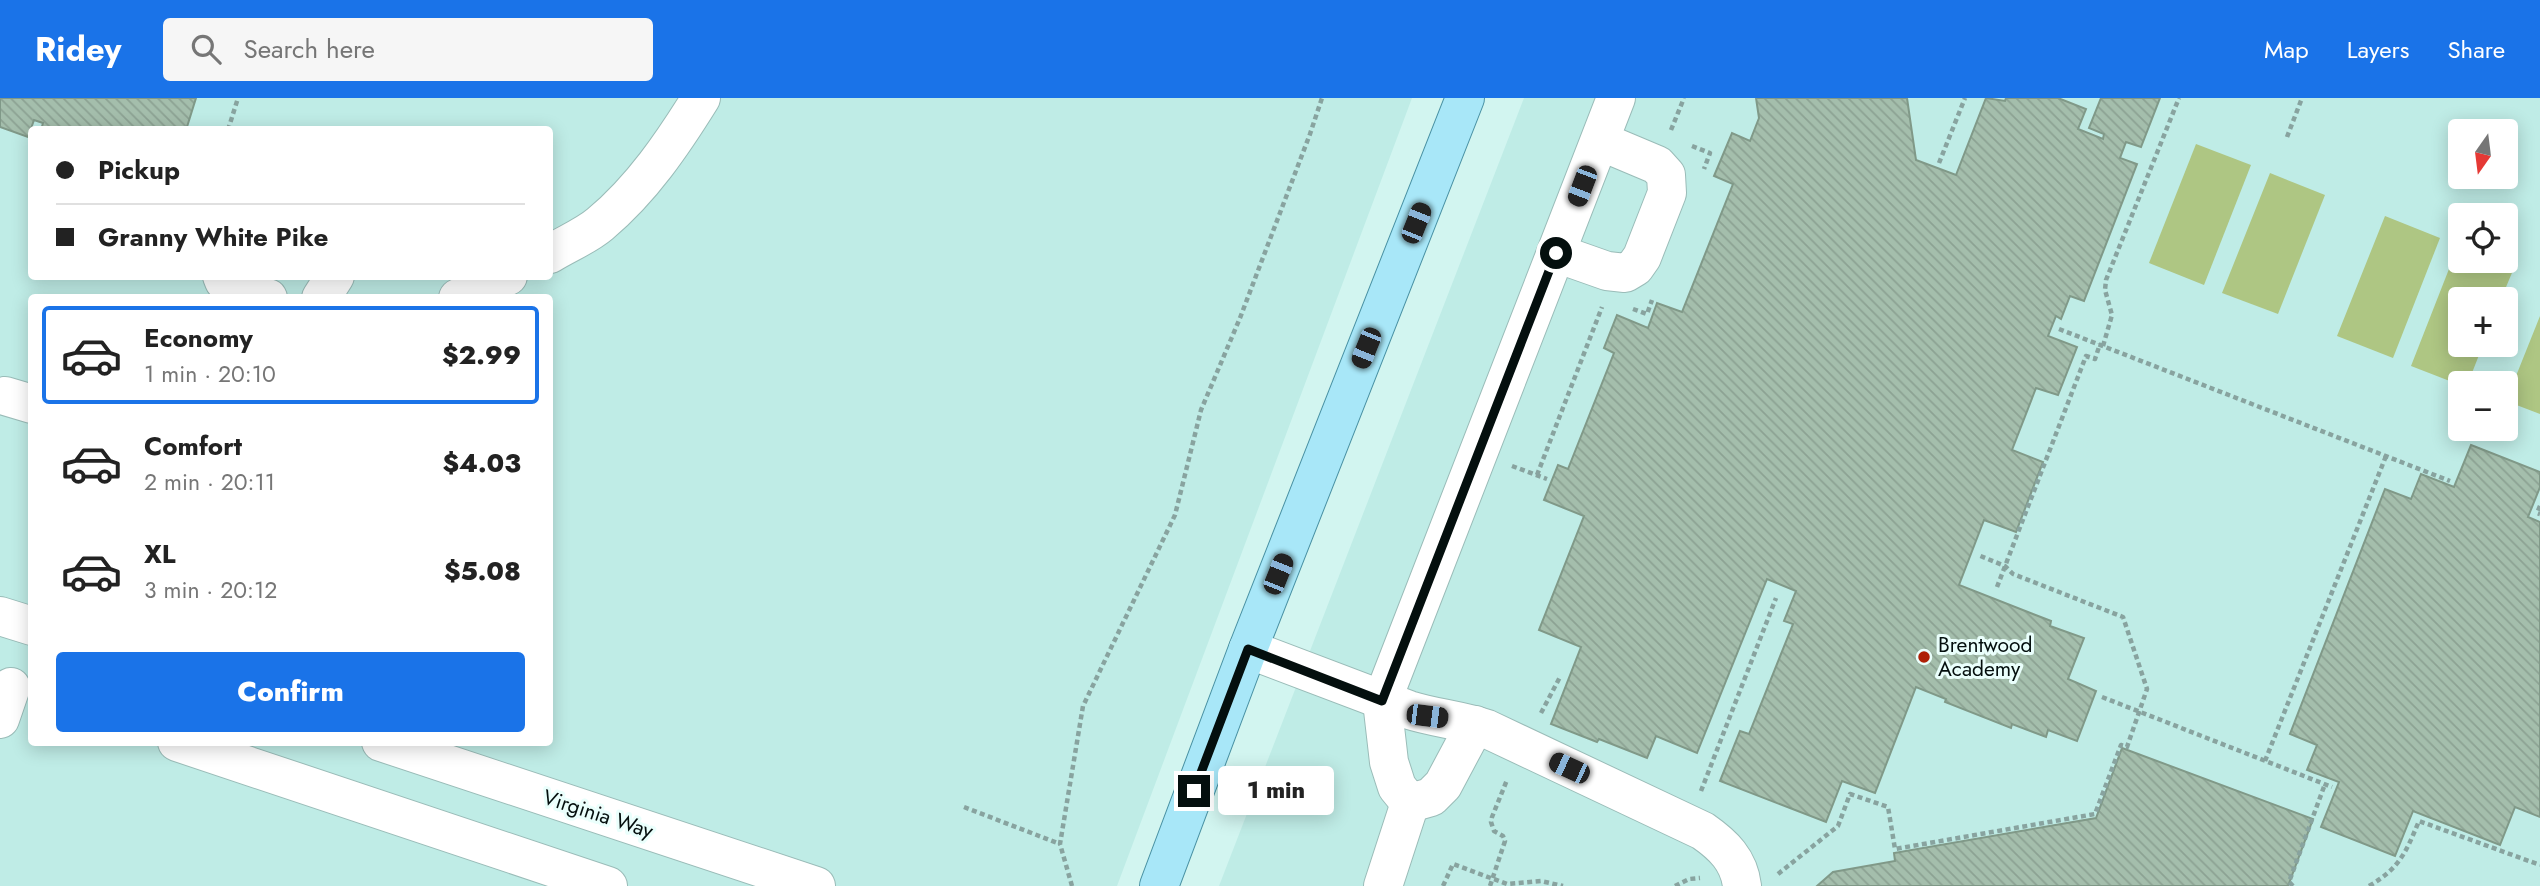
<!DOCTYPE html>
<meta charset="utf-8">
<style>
body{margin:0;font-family:Jost,sans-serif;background:#f6f6f6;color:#222;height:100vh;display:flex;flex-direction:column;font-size:26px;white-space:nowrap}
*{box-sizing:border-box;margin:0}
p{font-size:23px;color:#767676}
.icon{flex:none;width:38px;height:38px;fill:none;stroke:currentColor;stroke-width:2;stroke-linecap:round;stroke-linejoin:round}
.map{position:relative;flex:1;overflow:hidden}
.side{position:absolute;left:28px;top:196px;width:525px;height:452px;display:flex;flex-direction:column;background:#fff;border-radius:7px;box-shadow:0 4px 18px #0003}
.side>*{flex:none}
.banner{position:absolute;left:28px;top:28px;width:525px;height:154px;border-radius:7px;box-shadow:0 4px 18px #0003;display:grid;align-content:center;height:154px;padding:0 28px;background:#fff}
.needle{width:46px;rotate:194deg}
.fabs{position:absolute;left:2448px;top:21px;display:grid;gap:14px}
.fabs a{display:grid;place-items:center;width:70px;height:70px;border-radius:7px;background:#fff;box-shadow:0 4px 18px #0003;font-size:35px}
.end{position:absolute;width:32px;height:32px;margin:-16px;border:9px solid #040f0e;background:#fff;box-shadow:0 0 0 4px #fff}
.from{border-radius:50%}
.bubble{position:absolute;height:49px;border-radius:7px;background:#fff;box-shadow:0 4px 18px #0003;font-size:23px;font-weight:800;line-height:49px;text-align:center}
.car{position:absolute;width:21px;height:42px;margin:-21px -10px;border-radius:9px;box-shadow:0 0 5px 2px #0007;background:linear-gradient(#222 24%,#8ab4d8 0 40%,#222 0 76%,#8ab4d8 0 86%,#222 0)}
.banner b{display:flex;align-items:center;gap:24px;height:66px;font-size:26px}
.banner b+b{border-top:2px solid #e0e0e0}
.banner i{width:18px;height:18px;background:#222}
ul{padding:12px 0 0;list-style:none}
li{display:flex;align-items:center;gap:21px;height:98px;margin:0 14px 10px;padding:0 14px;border:4px solid transparent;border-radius:7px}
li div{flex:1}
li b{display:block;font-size:26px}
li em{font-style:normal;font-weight:800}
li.active{border-color:#1a73e8}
li>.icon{width:63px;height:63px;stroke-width:1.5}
.button{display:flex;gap:14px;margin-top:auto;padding:14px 28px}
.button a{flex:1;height:80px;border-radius:7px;background:#1a73e8;color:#fff;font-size:28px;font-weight:800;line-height:80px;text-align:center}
header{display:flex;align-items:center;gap:42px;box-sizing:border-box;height:98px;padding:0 35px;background:#1a73e8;color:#fff}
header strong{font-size:33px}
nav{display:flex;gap:38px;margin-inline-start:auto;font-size:24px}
.search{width:490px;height:63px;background:#f6f6f6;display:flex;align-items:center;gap:18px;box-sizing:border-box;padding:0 24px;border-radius:7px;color:#767676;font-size:26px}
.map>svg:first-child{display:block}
</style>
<header>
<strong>Ridey</strong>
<div class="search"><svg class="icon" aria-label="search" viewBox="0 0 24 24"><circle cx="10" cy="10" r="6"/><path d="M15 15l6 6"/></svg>Search here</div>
<nav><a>Map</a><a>Layers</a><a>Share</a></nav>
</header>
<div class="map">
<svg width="2540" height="788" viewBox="0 0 2540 788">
<defs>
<pattern id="building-back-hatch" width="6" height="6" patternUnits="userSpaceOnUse" patternTransform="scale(1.75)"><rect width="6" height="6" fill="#a4beac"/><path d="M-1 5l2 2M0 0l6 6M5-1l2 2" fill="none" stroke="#8ca293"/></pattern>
</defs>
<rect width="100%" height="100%" fill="#d2f5f0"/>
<!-- built -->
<g fill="#bfece6" fill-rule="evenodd">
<path d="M0 0H1412L1117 788H0ZM32 32H550V178H32ZM32 200H550V644H32Z"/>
<path d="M1524 0H2540V788H1219ZM2460 33H2506V79H2460ZM2460 117H2506V163H2460ZM2460 201H2506V247H2460ZM2460 285H2506V331H2460Z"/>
</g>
<!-- green -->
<g fill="#aec683">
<polygon points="2196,46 2251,67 2204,187 2149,165"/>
<polygon points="2270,75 2325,97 2278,216 2222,195"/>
<polygon points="2385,118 2440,140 2393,260 2337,238"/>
<polygon points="2458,148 2460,149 2460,163 2496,163 2514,170 2501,201 2460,201 2460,247 2483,247 2468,285 2460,285 2460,287 2411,268"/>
<polygon points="2540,218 2540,316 2506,303"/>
</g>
<!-- building -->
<g fill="url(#building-back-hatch)" stroke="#809988" stroke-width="2">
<polygon points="0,0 196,0 186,32 41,32 43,25 34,22 28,39 0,29"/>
<polygon points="1756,0 1907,0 1916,62 1956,77 1986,0 2005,3 2006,0 2058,0 2086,11 2078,31 2103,41 2104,36 2089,30 2101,0 2160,0 2141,49 2126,44 2120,60 2137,66 2084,203 2070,198 2061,221 2056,218 2048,238 2077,249 2058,297 2036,290 2012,352 2043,364 2016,434 1984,422 1959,487 2051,523 2050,528 2084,540 2068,581 2096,593 2077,643 2048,632 2046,639 2012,626 2011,630 1945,604 1946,601 1916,589 1875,695 1842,683 1826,724 1720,683 1740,633 1749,636 1793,526 1784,523 1796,493 1767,481 1697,655 1656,638 1647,660 1599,641 1597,644 1551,626 1581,549 1539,532 1584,418 1544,402 1558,367 1568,371 1614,255 1604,250 1617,217 1648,230 1657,205 1682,214 1733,86 1714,78 1732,35 1750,43 1759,20"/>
<polygon points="2471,347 2540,374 2540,389 2528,419 2540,424 2540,719 2515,709 2500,747 2413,713 2395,758 2321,729 2339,684 2307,672 2317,647 2290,636 2385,391 2411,401 2421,376 2454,389"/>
<polygon points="2122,650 2313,721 2288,788 1817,788 1833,774 1895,763 1894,755 2096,720"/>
</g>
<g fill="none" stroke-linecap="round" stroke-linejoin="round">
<defs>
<g id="minor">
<polyline points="1556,155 1607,173 1625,175 1635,169 1642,159 1667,95 1666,77 1657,67 1600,43"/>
<path d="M550 156C566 146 586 138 600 126 642 91 673 45 701 0"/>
<polyline points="222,178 224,183 249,195 268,200"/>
<polyline points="321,200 335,178"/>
<polyline points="458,200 508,178"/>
<polyline points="5,298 32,306"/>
<polyline points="0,518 32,528"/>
<path d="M1248 551 1409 612C1434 620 1461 622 1487 631L1703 733C1723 747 1739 762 1742 788"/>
<polyline points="0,621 11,589"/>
<polyline points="177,644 608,788"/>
<polyline points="381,644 816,788"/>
<polyline points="1410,705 1397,689 1389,664 1382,603 1616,0"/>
<polyline points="1410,705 1431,699 1443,687 1475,627"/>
<polyline points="1383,788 1410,705"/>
</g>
<polyline id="major" points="1159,788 1248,551 1465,0"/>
</defs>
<!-- minor casing -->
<use href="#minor" stroke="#9abcb8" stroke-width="40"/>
<!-- major casing -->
<use href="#major" stroke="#4991a3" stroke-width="40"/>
<!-- path -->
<g stroke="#88a39f" stroke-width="4.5" stroke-dasharray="5 3.5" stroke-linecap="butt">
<polyline points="228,32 238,0"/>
<polyline points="1671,32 1684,0"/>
<polyline points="2287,39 2302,0"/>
<polyline points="1692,48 1710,55 1704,71"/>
<polyline points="1939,65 1965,0"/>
<polyline points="1633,211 1647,216 1652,202"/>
<polyline points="2059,231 2450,383"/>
<polyline points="2103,248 2112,217 2105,192 2106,182 2179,0"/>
<polyline points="1512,368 1547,381"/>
<polyline points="1537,377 1602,209"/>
<polyline points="2540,408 2537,415 2540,416"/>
<polyline points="1997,489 2086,258 2095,261 2100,246"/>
<polyline points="2102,599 2332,689"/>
<polyline points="1541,615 1560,579"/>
<polyline points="2265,663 2386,358"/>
<polyline points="1701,693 1776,500"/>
<polyline points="964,709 1060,746"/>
<polyline points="1778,776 1838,728 1850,696 1888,709 1895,751 2095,716 2121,647 2127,649 2147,591 2123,519 2013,476 2005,468 1978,457"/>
<polyline points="1072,788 1060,746 1083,608 1175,417 1201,312 1240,220 1310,36 1322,0"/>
<polyline points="1443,788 1453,766 1507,786 1541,783 1563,788"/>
<polyline points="1490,788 1505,743 1503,738 1494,733 1491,724 1492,719 1507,682"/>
<polyline points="1675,788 1689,781 1700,780"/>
<polyline points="2293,788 2289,784 2325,686"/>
<path d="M2369 788C2400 770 2406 754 2419 723L2540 767"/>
</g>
<!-- minor -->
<use href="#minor" stroke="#fff" stroke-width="38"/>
<!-- major -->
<use href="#major" stroke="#a8e7f8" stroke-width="38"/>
</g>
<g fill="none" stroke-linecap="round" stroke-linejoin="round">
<!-- route -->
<polyline stroke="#040f0e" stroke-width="9" points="1194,693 1248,551 1382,603 1556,155"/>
</g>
<!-- markers -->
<circle fill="#ae2007" stroke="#eafffc" stroke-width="2.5" cx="1924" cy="559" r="7"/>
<g text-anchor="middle" stroke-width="6" stroke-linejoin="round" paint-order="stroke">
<!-- poi labels -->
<g font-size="21" fill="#040f0e" stroke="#eafffc" text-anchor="start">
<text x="1938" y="554">Brentwood<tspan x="1938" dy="24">Academy</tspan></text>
</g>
<!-- street labels -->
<g font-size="21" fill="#040f0e" stroke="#eafffc">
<text transform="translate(598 716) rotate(18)" y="7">Virginia Way</text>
</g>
</g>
</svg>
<div class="fabs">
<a><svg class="needle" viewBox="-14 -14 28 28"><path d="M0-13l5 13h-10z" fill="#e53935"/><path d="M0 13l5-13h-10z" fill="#767676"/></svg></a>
<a><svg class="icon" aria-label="locate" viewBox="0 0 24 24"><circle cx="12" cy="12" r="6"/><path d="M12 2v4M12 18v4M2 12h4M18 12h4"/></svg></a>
<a>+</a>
<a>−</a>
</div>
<i class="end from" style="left:1556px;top:155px"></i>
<i class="end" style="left:1194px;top:693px"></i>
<div class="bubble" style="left:1218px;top:668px;width:116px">1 min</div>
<i class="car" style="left:1582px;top:88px;rotate:201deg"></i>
<i class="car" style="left:1416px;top:125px;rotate:22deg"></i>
<i class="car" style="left:1366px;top:250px;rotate:202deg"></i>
<i class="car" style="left:1278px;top:476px;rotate:22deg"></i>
<i class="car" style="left:1427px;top:618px;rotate:97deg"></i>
<i class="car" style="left:1569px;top:670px;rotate:295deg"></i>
<div class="banner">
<b><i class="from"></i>Pickup</b>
<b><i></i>Granny White Pike</b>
</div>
<section class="side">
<ul>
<li class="active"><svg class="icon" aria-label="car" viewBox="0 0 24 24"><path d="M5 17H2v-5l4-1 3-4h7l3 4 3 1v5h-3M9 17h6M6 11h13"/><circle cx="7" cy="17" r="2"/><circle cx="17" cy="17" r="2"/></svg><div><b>Economy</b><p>1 min · 20:10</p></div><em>$2.99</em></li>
<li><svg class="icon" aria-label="car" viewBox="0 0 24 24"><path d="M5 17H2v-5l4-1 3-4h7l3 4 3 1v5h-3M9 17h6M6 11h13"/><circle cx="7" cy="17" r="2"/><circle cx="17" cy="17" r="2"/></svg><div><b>Comfort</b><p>2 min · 20:11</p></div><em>$4.03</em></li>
<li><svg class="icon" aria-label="car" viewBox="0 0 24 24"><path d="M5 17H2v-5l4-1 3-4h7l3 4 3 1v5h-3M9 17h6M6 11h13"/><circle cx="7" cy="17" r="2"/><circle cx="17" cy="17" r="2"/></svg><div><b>XL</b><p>3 min · 20:12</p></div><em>$5.08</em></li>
</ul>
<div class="button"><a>Confirm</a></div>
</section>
</div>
